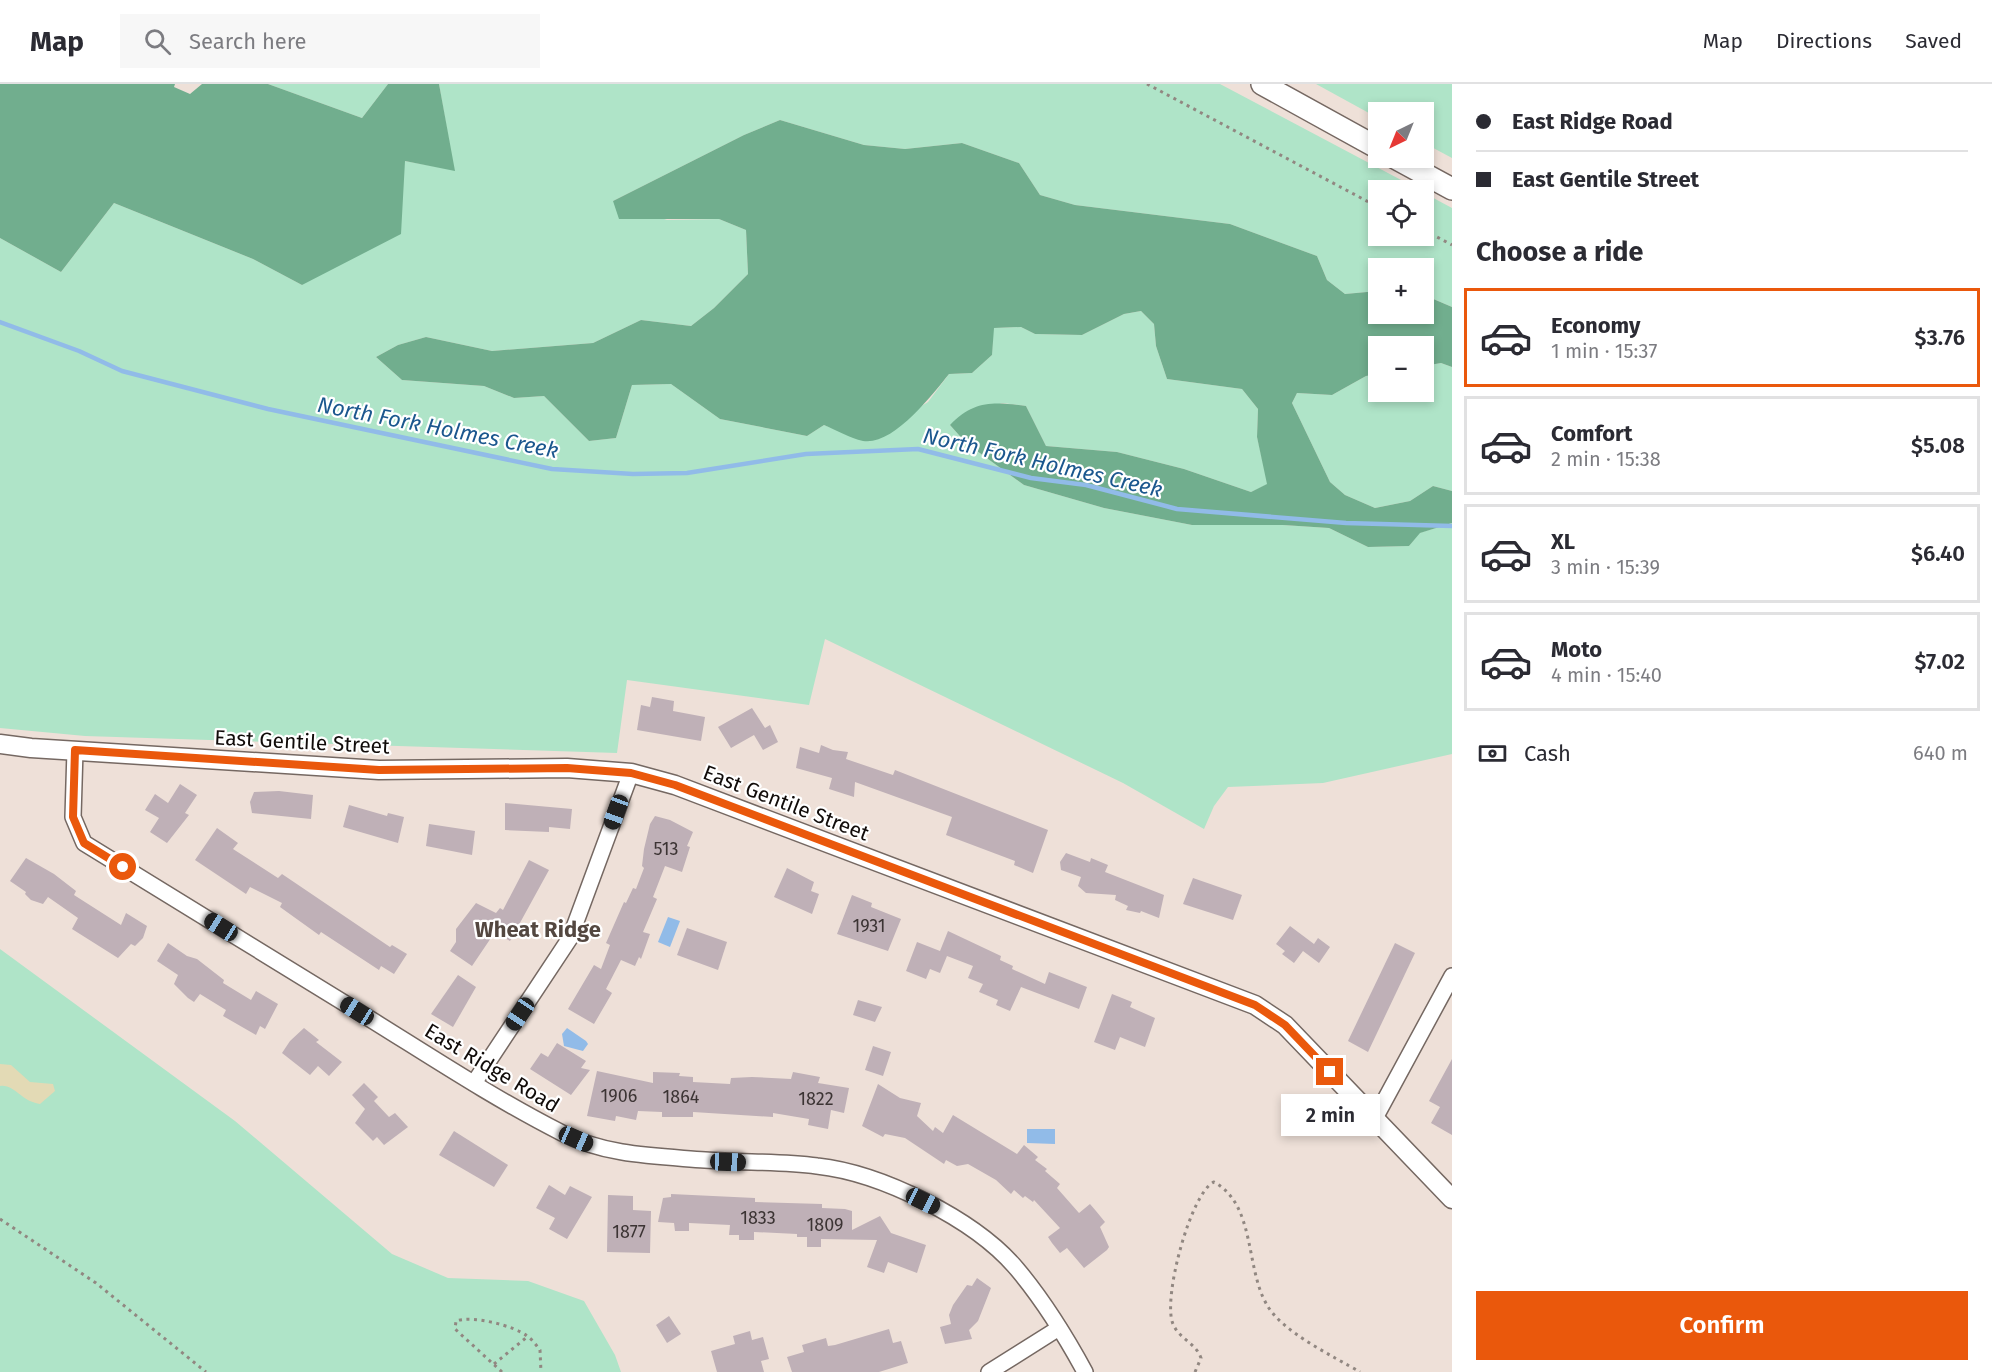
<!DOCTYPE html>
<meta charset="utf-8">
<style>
body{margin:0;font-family:"Fira Sans",sans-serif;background:#f7f7f7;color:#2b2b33;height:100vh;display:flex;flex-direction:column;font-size:22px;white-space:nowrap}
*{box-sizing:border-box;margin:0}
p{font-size:20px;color:#7c7c81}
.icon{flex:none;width:33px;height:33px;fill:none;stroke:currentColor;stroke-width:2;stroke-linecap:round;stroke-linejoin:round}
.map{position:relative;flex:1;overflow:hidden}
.details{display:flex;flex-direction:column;background:#fff;width:540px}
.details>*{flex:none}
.banner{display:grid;align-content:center;height:132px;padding:0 24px;background:#fff}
.needle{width:39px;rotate:223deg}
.fabs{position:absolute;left:1368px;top:18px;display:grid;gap:12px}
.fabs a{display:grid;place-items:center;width:66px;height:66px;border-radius:0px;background:#fff;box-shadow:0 3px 9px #0003;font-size:30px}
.end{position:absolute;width:27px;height:27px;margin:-14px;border:8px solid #ea580c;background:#fff;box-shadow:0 0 0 3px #fff}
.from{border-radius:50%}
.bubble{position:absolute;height:42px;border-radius:0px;background:#fff;box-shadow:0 3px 9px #0003;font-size:20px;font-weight:600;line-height:42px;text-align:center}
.car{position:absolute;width:18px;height:36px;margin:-18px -9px;border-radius:8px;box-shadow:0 0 4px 2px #0007;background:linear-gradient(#222 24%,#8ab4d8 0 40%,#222 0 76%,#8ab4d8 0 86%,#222 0)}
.banner b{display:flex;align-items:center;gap:21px;height:57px;font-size:22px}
.banner b+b{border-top:2px solid #e1e1e2}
.banner i{width:15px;height:15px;background:#2b2b33}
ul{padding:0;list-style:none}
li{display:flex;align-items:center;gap:18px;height:99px;margin:0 12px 9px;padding:0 12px;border:3px solid #e1e1e2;border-radius:0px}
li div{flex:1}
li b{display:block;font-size:22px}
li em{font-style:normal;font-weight:600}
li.on{border-color:#ea580c}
li>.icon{width:54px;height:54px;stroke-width:1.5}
h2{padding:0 24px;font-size:27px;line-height:72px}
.pay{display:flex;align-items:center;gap:15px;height:66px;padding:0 24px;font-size:22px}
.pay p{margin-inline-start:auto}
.primary-button{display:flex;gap:12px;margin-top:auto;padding:12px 24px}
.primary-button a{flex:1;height:69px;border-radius:0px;background:#ea580c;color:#fff;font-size:24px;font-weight:600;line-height:69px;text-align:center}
header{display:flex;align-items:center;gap:36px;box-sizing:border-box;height:84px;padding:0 30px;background:#fff;border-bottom:2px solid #e1e1e2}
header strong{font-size:28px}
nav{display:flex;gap:33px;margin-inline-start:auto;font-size:21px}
.search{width:420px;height:54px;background:#f7f7f7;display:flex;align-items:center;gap:15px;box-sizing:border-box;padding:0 21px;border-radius:0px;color:#7c7c81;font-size:22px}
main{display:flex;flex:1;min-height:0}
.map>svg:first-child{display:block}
</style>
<header>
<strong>Map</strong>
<div class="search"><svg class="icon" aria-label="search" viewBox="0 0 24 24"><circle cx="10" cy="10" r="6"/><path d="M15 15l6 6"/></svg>Search here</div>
<nav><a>Map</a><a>Directions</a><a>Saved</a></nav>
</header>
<main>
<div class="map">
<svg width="1452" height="1288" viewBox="0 0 1452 1288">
<rect width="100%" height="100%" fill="#eee0d8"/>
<!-- green -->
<g fill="#afe4c8">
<polygon points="268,0 388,0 362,34"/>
<polygon points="439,0 1220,0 1420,106 1378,106 1378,152 1424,152 1424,109 1452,124 1452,223 1424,211 1424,184 1378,184 1378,207 1345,210 1327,196 1317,172 1230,140 1075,121 1040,111 1019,79 962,59 905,65 864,61 780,36 744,51 613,117 667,136 719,135 746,146 748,190 714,224 691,242 641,236 593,259 492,267 426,253 398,261 376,273 402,296 484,302 514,314 544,312 589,357 616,354 632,301 671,300 720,335 807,352 824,341 865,357 928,318 949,290 972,289 992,271 993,244 1021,243 1035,250 1082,251 1124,230 1141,227 1154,240 1156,262 1167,295 1242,305 1258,325 1257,353 1268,400 1251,408 1184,385 1117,368 1046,362 1026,322 1002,319 950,341 966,359 1024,401 1104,424 1192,441 1283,441 1329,444 1368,463 1409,462 1419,449 1452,439 1452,670 1323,699 1228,703 1214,722 1204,745 1123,699 825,555 809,621 627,596 617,669 85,652 0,644 0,154 61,188 114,119 253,175 302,201 405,77 454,86"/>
<polygon points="1316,0 1452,0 1452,74 1424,59 1424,28 1378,28 1378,34"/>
<polygon points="1441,279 1452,283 1452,407 1433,402 1410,417 1375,424 1345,411 1330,398 1292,319 1297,309 1332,311 1366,292 1378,290 1378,308 1424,308 1424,282"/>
<polygon points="0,865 235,1037 392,1170 448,1194 528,1197 584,1217 615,1271 621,1288 0,1288"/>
</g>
<!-- forest -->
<g fill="#71ae8e">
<polygon points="0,0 175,0 174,3 190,10 202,0 268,0 362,34 388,0 439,0 455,87 405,77 401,150 302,201 253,175 114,119 61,188 0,154"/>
<path d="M780 36 864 61 905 65 962 59 1019 79 1040 111 1075 121 1230 140 1317 172 1327 196 1345 210 1378 207V230H1424V211L1452 223V283L1441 279 1424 282V262H1378V290L1366 292 1332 311 1297 309 1292 319 1330 398 1345 411 1375 424 1410 417 1433 402 1452 407V439L1420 449 1409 462 1368 463 1329 444 1283 441H1192L1104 424 1024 401 966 359 950 341C974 316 994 318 1026 322L1046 362 1117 368 1184 385 1251 408 1267 400 1257 353 1258 325 1242 305 1167 295 1156 262 1154 240 1141 227 1124 230 1082 251 1035 250 1021 243 994 244 992 271 972 289 949 290C932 311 893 362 863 357 850 354 836 346 824 341L807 352 720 335 671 300 632 301 616 354 589 357 544 312 514 314 484 302 402 296 376 273 398 261 426 253 492 267 593 259 641 236 691 242 714 224 748 190 746 146 719 135H619L613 117 744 51Z"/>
</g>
<!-- sand -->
<path fill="#e3dab5" d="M0 980 11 981 30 998 53 1000 55 1007 40 1020C20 1017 15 1000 0 1002Z"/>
<!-- water -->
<g fill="#91bbe8">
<polygon points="668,833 680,837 670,863 658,858"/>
<polygon points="567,944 586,957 588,960 583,967 564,962 562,950"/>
<polygon points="1027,1045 1055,1045 1055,1060 1027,1059"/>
</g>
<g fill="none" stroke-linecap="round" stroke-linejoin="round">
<!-- stream -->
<polyline stroke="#91bbe8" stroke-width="4.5" points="0,238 79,267 122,287 268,325 552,385 633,390 687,389 806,370 918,365 1031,394 1086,401 1177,425 1346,439 1452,442"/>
</g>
<!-- building -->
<g fill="#bfb0b7">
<polygon points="652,613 674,617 673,627 705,633 701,657 637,646 641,621 650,623"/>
<polygon points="752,624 765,644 770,641 778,658 763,666 754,651 731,664 718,643"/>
<polygon points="821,661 833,666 848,668 846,675 893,691 895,686 1048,746 1033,789 1014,781 1015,777 946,751 952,733 855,698 854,713 829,705 832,694 796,684 800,663 819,669"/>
<polygon points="180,700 197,711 185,729 189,731 167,759 150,748 159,734 145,726 155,710 168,719"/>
<polygon points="279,707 313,711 311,735 252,729 250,718 254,708"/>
<polygon points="505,719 572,725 570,745 549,743 549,748 505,746"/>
<polygon points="349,721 387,732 388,729 404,733 398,759 343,743"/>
<polygon points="655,732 670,736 693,748 687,762 690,763 682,788 665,782 653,813 657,815 643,848 650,850 641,875 639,873 635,882 621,876 606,905 612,909 594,940 568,925 594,881 601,885 610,861 606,859 624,818 626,819 633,804 636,805 644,784 642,782 644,765 650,740"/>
<polygon points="429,740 475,747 472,771 426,762"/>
<polygon points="217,744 238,759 233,765 278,794 282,790 390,863 392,861 407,870 394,890 381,882 379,886 321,848 319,851 280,823 282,819 250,803 246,810 195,776"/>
<polygon points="1066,769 1090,778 1091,774 1108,781 1105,788 1164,811 1159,834 1141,827 1140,829 1126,826 1128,822 1115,816 1116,811 1086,809 1078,802 1081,793 1061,786 1060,778"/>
<polygon points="26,774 54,790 76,807 74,811 121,841 126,829 147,842 143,854 135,862 131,860 118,874 72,845 78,834 48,813 43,820 31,816 25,810 26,808 10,797"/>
<polygon points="529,776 549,786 510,857 495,848 472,882 450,867 456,858 456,845 476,819 496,829 500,824 503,826"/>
<polygon points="787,784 814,798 811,807 819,810 812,830 774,813"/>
<polygon points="1193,794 1242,811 1233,836 1183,820"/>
<polygon points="852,811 872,819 871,823 901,835 888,867 837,850"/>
<polygon points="1290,842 1314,860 1318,854 1330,863 1319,879 1303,867 1294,879 1282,870 1285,867 1276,860"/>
<polygon points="687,844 727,858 718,886 677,871"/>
<polygon points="948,847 1001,872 1000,876 1013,882 1012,885 1045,900 1049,888 1087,903 1079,925 1021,903 1010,927 996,921 998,916 979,908 983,900 968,894 973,882 947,872 940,889 930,885 926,895 906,887 917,858 940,867"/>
<polygon points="168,859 187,872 197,875 224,896 223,899 251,916 256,907 278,920 265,945 260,942 256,951 223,932 226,926 200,910 194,918 188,914 174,900 178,891 157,877"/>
<polygon points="1395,859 1415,869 1368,968 1348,957"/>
<polygon points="458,891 476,903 453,943 431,930"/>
<polygon points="1112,910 1132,918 1130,923 1155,934 1145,963 1120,953 1115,966 1094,958"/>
<polygon points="858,916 882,923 875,938 853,931"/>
<polygon points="304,944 319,956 316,958 342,978 329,992 318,982 310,991 282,969 290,957"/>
<polygon points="557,959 586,977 581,984 590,986 571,1011 530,985 541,969 548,973"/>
<polygon points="873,962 891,968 883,992 865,986"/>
<polygon points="1452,975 1452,1051 1431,1039 1440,1023 1429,1017"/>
<polygon points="597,987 653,999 653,988 680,989 679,992 693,993 693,998 730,1000 731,994 752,993 791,995 793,988 820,993 818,999 849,1004 844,1029 831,1026 828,1045 808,1041 809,1035 773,1029 773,1033 693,1028 693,1033 662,1033 662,1028 638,1027 636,1036 616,1032 615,1037 587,1032"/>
<polygon points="364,999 378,1013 374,1017 389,1033 395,1029 408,1043 384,1061 377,1053 373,1057 355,1039 365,1025 352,1011"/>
<polygon points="878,1000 900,1014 921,1019 917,1032 933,1047 935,1043 943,1049 953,1031 1017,1070 1024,1061 1038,1073 1035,1076 1047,1085 1045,1087 1060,1100 1057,1104 1079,1129 1090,1120 1096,1127 1105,1138 1100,1143 1109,1163 1107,1166 1084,1184 1067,1164 1060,1169 1052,1159 1048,1153 1060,1144 1034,1116 1033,1118 1025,1112 1023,1114 1014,1106 1011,1110 996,1096 968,1080 957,1082 946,1076 944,1080 905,1054 885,1050 883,1053 862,1042"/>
<polygon points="454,1047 508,1081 494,1103 439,1071"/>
<polygon points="549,1101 565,1111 570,1102 592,1113 567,1155 549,1145 555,1134 536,1124"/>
<polygon points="671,1110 755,1114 755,1118 822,1120 822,1124 845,1125 852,1127 852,1146 880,1132 891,1149 926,1161 917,1189 888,1178 884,1189 867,1183 877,1156 821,1155 821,1163 807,1163 807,1153 797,1153 797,1150 754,1148 754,1156 739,1156 739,1151 729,1151 730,1141 689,1139 689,1147 675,1147 674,1139 658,1138 663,1114 671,1113"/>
<polygon points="608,1111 633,1112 633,1126 651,1127 650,1169 607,1168"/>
<polygon points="977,1194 991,1204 978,1237 969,1246 972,1255 945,1260 940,1243 951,1240 949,1231 953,1221 967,1201 972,1202"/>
<polygon points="669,1232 681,1250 667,1259 656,1241"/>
<polygon points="889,1245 893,1259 901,1257 908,1279 879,1288 792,1288 787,1273 804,1268 802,1261 826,1254 828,1262 835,1261"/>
<polygon points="750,1247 752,1256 763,1253 769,1275 761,1277 764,1288 717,1288 711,1267 735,1260 733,1252"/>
</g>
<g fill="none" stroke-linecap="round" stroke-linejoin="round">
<defs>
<g id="minor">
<path d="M75 666 73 733 84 759C181 819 278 878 375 938 436 976 497 1016 562 1049 607 1072 656 1072 705 1076 742 1079 780 1077 817 1082 881 1089 975 1135 1017 1185 1043 1216 1066 1253 1085 1288"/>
<polyline points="474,999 570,854 631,689"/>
<polyline points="1374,1036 1452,892"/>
<polyline points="989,1288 1059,1244"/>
</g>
<polyline id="tertiary" points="0,660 31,664 379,686 567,684 631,689 675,701 1255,921 1285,941 1452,1115"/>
<g id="secondary">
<polyline points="1262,0 1378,64"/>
<polyline points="1395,74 1452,105"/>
</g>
</defs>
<!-- minor casing -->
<use href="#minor" stroke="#756862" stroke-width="18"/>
<!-- tertiary casing -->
<use href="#tertiary" stroke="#756862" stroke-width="21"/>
<!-- secondary casing -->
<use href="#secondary" stroke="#756862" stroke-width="24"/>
<!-- path -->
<g stroke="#918781" stroke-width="3" stroke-dasharray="3 4.5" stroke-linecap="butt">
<polyline points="1147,0 1378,123"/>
<polyline points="1424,146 1452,161"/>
<polyline points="0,1135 96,1199 206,1288"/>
<polyline points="494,1280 527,1253"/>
<path d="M502 1288 455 1245 456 1237C472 1231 515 1242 527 1252 532 1255 536 1261 540 1266L541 1288"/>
<path d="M1195 1288 1201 1274C1196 1259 1179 1255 1173 1240 1162 1215 1191 1108 1214 1098 1256 1121 1245 1184 1267 1221 1282 1248 1333 1272 1360 1288"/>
</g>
<!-- minor -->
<use href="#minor" stroke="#fff" stroke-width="15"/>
<!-- tertiary -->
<use href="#tertiary" stroke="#fff" stroke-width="18"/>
<!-- secondary -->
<use href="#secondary" stroke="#fff" stroke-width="21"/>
</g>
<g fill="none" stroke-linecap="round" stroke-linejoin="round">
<!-- route -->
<polyline stroke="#ea580c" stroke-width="8" points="123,783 84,759 73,733 75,666 379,686 567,684 631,689 675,701 1255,921 1285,941 1330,988"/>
</g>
<g text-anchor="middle" stroke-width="4.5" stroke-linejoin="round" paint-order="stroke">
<!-- number labels -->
<g font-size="18" fill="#3c3434">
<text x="666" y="771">513</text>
<text x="869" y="848">1931</text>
<text x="619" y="1018">1906</text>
<text x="681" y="1019">1864</text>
<text x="816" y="1021">1822</text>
<text x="758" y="1140">1833</text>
<text x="825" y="1147">1809</text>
<text x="629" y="1154">1877</text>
</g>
<!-- street labels -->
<g font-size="21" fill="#100b09" stroke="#fff">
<text transform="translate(302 658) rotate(3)" y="7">East Gentile Street</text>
<text transform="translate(786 719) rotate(21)" y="7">East Gentile Street</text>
<text transform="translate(492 984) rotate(31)" y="7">East Ridge Road</text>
</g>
<!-- water labels -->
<g font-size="22" font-style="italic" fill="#1b578e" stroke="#fff">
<text transform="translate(438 343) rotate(11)" y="8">North Fork Holmes Creek</text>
<text transform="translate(1043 378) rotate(13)" y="8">North Fork Holmes Creek</text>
</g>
<!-- neighbourhood labels -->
<g font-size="22" font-weight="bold" fill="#534740" stroke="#fff">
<text x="538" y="853">Wheat Ridge</text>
</g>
</g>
</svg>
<div class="fabs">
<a><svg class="needle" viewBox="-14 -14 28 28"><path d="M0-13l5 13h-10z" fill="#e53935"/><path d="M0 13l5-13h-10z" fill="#7c7c81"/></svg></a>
<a><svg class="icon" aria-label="locate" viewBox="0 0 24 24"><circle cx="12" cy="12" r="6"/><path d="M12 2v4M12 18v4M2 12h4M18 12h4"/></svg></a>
<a>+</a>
<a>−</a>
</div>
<i class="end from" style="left:123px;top:783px"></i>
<i class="end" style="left:1330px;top:988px"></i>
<div class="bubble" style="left:1281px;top:1010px;width:99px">2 min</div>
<i class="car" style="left:616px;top:728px;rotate:200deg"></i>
<i class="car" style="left:221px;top:843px;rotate:302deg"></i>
<i class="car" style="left:357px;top:927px;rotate:302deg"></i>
<i class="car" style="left:520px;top:930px;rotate:214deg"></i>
<i class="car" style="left:576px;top:1055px;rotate:114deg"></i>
<i class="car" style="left:728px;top:1078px;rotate:92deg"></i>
<i class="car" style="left:923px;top:1117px;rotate:116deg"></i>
</div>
<section class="details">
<div class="banner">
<b><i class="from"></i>East Ridge Road</b>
<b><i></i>East Gentile Street</b>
</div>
<h2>Choose a ride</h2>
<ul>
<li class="on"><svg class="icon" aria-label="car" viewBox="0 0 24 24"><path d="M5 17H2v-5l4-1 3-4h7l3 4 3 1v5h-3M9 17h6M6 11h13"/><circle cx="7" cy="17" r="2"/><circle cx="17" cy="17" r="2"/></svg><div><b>Economy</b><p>1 min · 15:37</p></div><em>$3.76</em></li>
<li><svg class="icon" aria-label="car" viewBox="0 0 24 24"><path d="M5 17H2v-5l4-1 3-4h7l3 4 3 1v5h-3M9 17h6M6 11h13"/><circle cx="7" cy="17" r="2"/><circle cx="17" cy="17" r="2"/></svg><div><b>Comfort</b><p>2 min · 15:38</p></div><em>$5.08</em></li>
<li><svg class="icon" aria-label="car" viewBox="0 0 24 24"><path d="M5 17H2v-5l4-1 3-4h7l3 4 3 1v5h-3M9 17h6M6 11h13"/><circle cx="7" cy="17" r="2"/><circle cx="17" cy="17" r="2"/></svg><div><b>XL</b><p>3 min · 15:39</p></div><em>$6.40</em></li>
<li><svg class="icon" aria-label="car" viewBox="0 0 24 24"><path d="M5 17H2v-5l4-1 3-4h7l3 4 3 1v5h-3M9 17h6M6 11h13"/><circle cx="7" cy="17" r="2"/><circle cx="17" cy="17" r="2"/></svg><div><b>Moto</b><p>4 min · 15:40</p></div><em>$7.02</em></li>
</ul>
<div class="pay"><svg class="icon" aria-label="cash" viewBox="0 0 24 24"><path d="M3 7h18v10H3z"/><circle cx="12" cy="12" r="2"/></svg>Cash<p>640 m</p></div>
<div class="primary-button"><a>Confirm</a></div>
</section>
</main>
